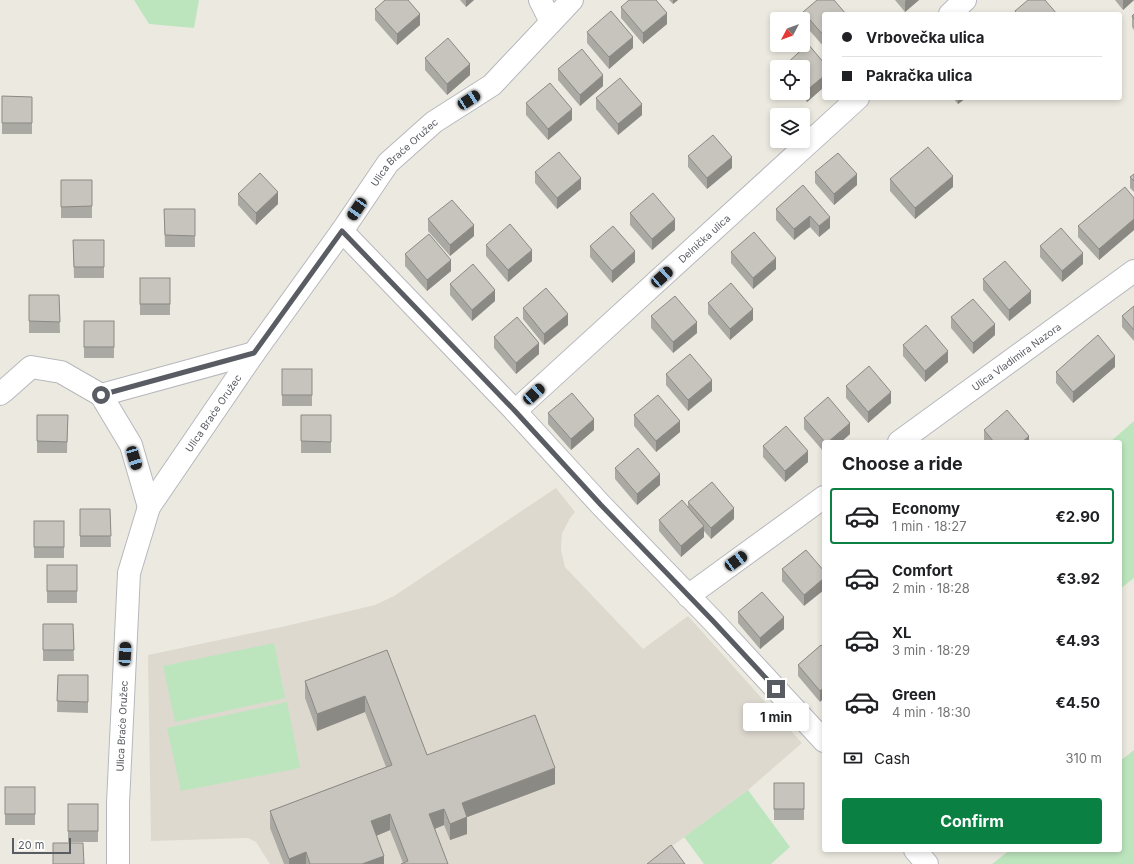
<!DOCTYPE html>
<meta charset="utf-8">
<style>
body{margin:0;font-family:Inter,sans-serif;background:#f6f6f6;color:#202124;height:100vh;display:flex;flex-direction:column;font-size:15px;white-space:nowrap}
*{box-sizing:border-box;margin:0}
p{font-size:13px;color:#757577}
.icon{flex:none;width:22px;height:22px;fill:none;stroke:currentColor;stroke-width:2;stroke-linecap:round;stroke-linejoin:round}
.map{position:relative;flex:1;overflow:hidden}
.drawer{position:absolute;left:822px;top:440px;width:300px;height:412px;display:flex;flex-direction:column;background:#fff;border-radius:4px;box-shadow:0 2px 6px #0003}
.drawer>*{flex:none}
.top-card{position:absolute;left:822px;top:12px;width:300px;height:88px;border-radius:4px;box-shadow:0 2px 6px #0003;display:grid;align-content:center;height:88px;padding:0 20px;background:#fff}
.needle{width:26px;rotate:229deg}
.buttons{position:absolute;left:770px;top:12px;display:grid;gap:8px}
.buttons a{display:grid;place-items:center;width:40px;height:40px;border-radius:4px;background:#fff;box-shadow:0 2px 6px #0003;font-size:20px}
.scale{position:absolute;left:12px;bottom:10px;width:59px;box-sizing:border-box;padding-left:4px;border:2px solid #595c62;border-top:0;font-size:11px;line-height:14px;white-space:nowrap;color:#595c62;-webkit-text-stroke:3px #fff;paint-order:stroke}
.end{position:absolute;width:18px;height:18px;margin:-9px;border:5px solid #595c62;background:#fff;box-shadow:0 0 0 2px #fff}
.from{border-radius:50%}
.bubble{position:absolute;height:28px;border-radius:4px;background:#fff;box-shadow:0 2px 6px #0003;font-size:13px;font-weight:700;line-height:28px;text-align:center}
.car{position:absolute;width:12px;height:24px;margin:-12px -6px;border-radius:5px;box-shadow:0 0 3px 1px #0007;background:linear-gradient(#222 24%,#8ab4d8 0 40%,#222 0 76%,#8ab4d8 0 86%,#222 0)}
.top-card b{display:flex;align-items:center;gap:14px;height:38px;font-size:15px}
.top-card b+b{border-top:1px solid #e0e0e0}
.top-card i{width:10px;height:10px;background:#202124}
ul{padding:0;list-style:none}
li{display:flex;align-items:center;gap:12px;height:56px;margin:0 8px 6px;padding:0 12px;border:2px solid transparent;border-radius:4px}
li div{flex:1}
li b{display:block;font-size:15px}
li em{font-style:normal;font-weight:700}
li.current{border-color:#0b8043}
li>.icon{width:36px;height:36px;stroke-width:1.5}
h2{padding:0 20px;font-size:18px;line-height:48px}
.pay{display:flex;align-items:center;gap:10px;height:44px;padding:0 20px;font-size:15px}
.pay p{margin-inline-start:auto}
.primary-button{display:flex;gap:8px;margin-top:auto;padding:8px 20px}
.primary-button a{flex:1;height:46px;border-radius:4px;background:#0b8043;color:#fff;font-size:16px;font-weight:700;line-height:46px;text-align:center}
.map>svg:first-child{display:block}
</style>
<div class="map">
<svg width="1134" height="864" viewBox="0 0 1134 864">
<rect width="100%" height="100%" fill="#eceae0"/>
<!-- education -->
<polygon fill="#ddd9cf" points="556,488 575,512 570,518 562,534 561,550 565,567 643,649 688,616 802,743 748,790 648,864 270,864 256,842 248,838 151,841 148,655 286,626 375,605 394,596"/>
<!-- green -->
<g fill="#bce5bd">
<polygon points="134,0 199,0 194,28 149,24"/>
<polygon points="1134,421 1134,578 1120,589 1120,442 1110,442"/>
<polygon points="274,643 285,698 175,722 163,666"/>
<polygon points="287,702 300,768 181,791 167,728"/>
<polygon points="1134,750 1134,864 992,864 1010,850 1120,850 1120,761"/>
<polygon points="748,790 790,847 771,864 704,864 684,837"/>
</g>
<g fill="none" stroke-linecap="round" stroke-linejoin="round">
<defs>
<g id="minor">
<polyline points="540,0 551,22"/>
<polyline points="950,14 965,0"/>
<polyline points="342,231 515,411 601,505 713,621 824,741"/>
<polyline points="0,394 4,391 31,367 61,372 101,395 131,445 149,507"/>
<polyline points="101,395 254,353"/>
<path id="s1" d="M515 411 858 98"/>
<path id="s2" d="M899 442 1134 271"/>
<polyline points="688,596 824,497"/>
<polyline points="915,850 927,864"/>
<path id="s3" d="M118 864V803L129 573 149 507 254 353 342 231 388 163 434 122 492 85 572 0"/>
</g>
</defs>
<!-- minor casing -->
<use href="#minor" stroke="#b6b8bd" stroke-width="24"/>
<!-- minor -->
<use href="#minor" stroke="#fff" stroke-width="22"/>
</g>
<!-- wall -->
<g fill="#aba9a3">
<polygon points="460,0 474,0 466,7"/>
<polygon points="669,0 678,0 673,4"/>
<polygon points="895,0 919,0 905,12"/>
<polygon points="1115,0 1134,0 1123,10"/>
<polygon points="621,7 667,24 643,44 621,18"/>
<polygon points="375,9 420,25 397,45 375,20"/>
<polygon points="803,12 824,14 824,47 803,23"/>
<polygon points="1134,14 1134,30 1132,27 1132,16"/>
<polygon points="587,32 633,48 609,69 587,43"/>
<polygon points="425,58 470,75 447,95 425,70"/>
<polygon points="824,63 824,87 807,102 800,93 803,93 803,67 785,67 785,65"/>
<polygon points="558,69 603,86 580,106 558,80"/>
<polygon points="2,96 32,97 32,134 2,134"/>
<polygon points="596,98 642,115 618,135 596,109"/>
<polygon points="953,98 966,98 958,104"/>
<polygon points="526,103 572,120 548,140 526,115"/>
<polygon points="688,156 732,168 707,189 688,167"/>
<polygon points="535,172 581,189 557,209 535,183"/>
<polygon points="815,172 857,185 834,205 815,183"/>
<polygon points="1134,174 1134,192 1130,188 1130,177"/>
<polygon points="890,179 953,187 915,219 890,191"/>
<rect x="61" y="180" width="31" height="38"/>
<polygon points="803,185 830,228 819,237 810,227 794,240 776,220 776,209"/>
<polygon points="238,194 278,204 256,225 238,205"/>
<polygon points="1134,198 1134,230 1099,260 1078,237 1078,226"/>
<polygon points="164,209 195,209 195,247 165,247"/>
<polygon points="630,213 675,230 652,250 630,225"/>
<polygon points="428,219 474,236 450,256 428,231"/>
<polygon points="73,240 104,240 104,278 74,278"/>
<polygon points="486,245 532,261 508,282 486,256"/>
<polygon points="590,246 635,262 612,283 590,257"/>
<polygon points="1040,246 1083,264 1062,282 1040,257"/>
<polygon points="731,252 776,269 753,289 731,263"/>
<polygon points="405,254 451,271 427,291 405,266"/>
<rect x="140" y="278" width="30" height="37"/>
<polygon points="983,279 1031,303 1009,321 983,290"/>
<polygon points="450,284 495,301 472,321 450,295"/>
<polygon points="29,295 59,295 60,333 29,333"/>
<polygon points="708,303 753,320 730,340 708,314"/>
<polygon points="1134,306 1134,341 1122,327 1122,316"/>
<polygon points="523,308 568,325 544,345 523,319"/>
<polygon points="651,316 697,333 673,353 651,328"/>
<polygon points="951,317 995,335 973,354 951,328"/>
<rect x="84" y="321" width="30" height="37"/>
<polygon points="494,337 539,354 516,374 494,348"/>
<polygon points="903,345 948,362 925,382 903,356"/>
<polygon points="1115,367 1073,403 1056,383 1056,372"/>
<rect x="282" y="369" width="30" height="37"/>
<polygon points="666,374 712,391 688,411 666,385"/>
<polygon points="846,386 891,403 868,423 846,398"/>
<polygon points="548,413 594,430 571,450 548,424"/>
<polygon points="37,415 68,415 67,453 37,453"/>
<rect x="301" y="415" width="30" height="38"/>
<polygon points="634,415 680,432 656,452 634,426"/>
<polygon points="804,418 850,434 841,442 824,442 824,452 804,429"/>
<polygon points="984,430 1029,442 984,442"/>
<polygon points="763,446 808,462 785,482 763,457"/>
<polygon points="615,468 660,485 637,505 615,479"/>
<polygon points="688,502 734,519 711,539 704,531 704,537 681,557 659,531 659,520 688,507"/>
<polygon points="80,509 110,509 111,547 80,547"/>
<rect x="34" y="521" width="30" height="37"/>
<polygon points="806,550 804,606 782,581 782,569"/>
<rect x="47" y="565" width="30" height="38"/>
<polygon points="738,612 784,629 760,649 738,623"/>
<polygon points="43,624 73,624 74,661 43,661"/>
<polygon points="821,645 820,702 798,676 798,665"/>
<polygon points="387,650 427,755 555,784 467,817 467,834 450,840 444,825 435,829 448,864 403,863 390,830 376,836 384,864 284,864 270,828 270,811 386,767 365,712 317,731 305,698 305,681"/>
<polygon points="58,675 88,675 88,713 57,712"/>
<rect x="774" y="783" width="30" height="37"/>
<rect x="5" y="787" width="30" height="38"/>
<rect x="68" y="804" width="30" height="38"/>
</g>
<!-- shaded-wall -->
<g fill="#8b8984">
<polygon points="466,0 474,0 466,7"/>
<polygon points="673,0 678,0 673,4"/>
<polygon points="906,0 919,0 905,12 905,1"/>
<polygon points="1123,0 1134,0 1123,10"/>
<polygon points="667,13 667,24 643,44 643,33"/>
<polygon points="420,14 420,25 397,45 397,34"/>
<polygon points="633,37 633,48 609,69 609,57"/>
<polygon points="470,64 470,75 447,95 447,84"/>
<polygon points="603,75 603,86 580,106 580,95"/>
<polygon points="824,76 824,87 807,102 807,90"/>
<polygon points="958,98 966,98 958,104"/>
<polygon points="642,104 642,115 618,135 618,124"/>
<polygon points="572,109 572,120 548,140 548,129"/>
<polygon points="732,157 732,168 707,189 707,178"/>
<polygon points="857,174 857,185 834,205 834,194"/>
<polygon points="953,176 953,187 915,219 915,208"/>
<polygon points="581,178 581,189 557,209 557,198"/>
<polygon points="278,192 278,204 256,225 256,213"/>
<polygon points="810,216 810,227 794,240 794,229"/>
<polygon points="830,217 830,228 819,237 819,226"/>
<polygon points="675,219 675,230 652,250 652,239"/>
<polygon points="1134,219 1134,230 1099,260 1099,249"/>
<polygon points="474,225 474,236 450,256 450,245"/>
<polygon points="532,250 532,261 508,282 508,270"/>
<polygon points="635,251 635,262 612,283 612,271"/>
<polygon points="1083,253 1083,264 1062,282 1062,271"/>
<polygon points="776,258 776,269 753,289 753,278"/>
<polygon points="451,260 451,271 427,291 427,280"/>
<polygon points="495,290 495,301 472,321 472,310"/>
<polygon points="1031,291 1031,303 1009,321 1009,310"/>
<polygon points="753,309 753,320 730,340 730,329"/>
<polygon points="568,314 568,325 544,345 544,334"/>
<polygon points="697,322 697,333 673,353 673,342"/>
<polygon points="995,324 995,335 973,354 973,343"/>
<polygon points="539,343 539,354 516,374 516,363"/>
<polygon points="948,351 948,362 925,382 925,371"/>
<polygon points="1115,356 1115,367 1073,403 1073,392"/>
<polygon points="712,380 712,391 688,411 688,400"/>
<polygon points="891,392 891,403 868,423 868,412"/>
<polygon points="594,419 594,430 571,450 571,439"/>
<polygon points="680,421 680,432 656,452 656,441"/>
<polygon points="850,423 850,434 841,442 828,442"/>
<polygon points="1029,436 1029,442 1022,442"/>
<polygon points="808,451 808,462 785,482 785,471"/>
<polygon points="660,474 660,485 637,505 637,494"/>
<polygon points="734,508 734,519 711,539 711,528"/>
<polygon points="704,526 704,537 681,557 681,546"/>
<polygon points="824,578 824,590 804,606 804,595"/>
<polygon points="784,617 784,629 760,649 760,638"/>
<polygon points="824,687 824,698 820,702 820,691"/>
<polygon points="365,696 365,712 317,731 317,714"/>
<polygon points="555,768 555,784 462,819 462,803"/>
<polygon points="444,809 444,825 429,831 429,814"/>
<polygon points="390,814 390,830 371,838 371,821"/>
<polygon points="467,817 467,834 450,840 450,824"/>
<polygon points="306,852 306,864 289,864 289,859"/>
<polygon points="384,856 384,864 362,864"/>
</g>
<!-- building -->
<g fill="#c7c4bd" stroke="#8b8984">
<polygon points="385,0 408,0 420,14 397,34 375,9"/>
<polygon points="629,0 656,0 667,13 643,33 621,7"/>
<polygon points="817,0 834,0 846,14 824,14 824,36 803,12"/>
<polygon points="1028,0 1045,0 1057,14 1017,14 1015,11"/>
<polygon points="611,11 633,37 609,57 587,32"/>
<polygon points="1134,14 1134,19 1132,16"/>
<polygon points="448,38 470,64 447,84 425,58"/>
<polygon points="808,44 824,63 824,76 807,90 803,86 803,67 787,67 785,65"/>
<polygon points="582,49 603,75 580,95 558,69"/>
<polygon points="620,78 642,104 618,124 596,98"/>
<polygon points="550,83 572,109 548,129 526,103"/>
<polygon points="2,96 32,97 32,123 2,123"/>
<polygon points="713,135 732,157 707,178 688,156"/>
<polygon points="928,147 953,176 915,208 890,179"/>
<polygon points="559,152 581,178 557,198 535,172"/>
<polygon points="838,153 857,174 834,194 815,172"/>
<polygon points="260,173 278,192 256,213 238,194"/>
<polygon points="1134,174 1134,181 1130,177"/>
<polygon points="61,180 92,180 92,206 61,207"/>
<polygon points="803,185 830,217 819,226 810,216 794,229 776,209"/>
<polygon points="1125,187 1134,198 1134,219 1099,249 1078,226"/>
<polygon points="653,193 675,219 652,239 630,213"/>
<polygon points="452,200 474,225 450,245 428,219"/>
<polygon points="164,209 195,209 195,236 165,235"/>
<polygon points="510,224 532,250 508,270 486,245"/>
<polygon points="613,226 635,251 612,271 590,246"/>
<polygon points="1061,228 1083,253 1062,271 1040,246"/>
<polygon points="754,232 776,258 753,278 731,252"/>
<polygon points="429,234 451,260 427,280 405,254"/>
<polygon points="73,240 104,240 104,267 74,267"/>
<polygon points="1005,261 1031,291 1009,310 983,279"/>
<polygon points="473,264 495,290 472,310 450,284"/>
<rect x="140" y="278" width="30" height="26"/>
<polygon points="731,283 753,309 730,329 708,303"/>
<polygon points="546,288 568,314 544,334 523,308"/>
<polygon points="29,295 59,295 60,322 29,321"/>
<polygon points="675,296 697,322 673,342 651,316"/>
<polygon points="973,299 995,324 973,343 951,317"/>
<polygon points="1134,306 1134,330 1122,316"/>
<polygon points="517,317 539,343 516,363 494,337"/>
<rect x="84" y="321" width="30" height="26"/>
<polygon points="926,325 948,351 925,371 903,345"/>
<polygon points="1098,335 1115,356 1073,392 1056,372"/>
<polygon points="690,354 712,380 688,400 666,374"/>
<polygon points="869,366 891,392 868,412 846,386"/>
<rect x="282" y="369" width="30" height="26"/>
<polygon points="572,393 594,419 571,439 548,413"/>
<polygon points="658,395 680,421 656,441 634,415"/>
<polygon points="828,397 850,423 828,442 825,442 804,418"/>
<polygon points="1007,410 1029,436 1022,442 994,442 984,430"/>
<polygon points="37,415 68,415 67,442 37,441"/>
<polygon points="301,415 331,415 331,442 301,441"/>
<polygon points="786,426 808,451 785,471 763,446"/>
<polygon points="638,448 660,474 637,494 615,468"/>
<polygon points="712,482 734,508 711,528 688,502"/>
<polygon points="682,500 704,526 681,546 659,520"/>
<polygon points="80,509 110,509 111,536 80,536"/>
<rect x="34" y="521" width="30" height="26"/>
<polygon points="806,550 824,571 824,578 804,595 782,569"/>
<rect x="47" y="565" width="30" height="26"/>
<polygon points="762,592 784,617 760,638 738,612"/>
<polygon points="43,624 73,624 74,650 43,650"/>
<polygon points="821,645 824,648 824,687 820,691 798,665"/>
<polygon points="387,650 427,755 535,715 555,768 462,803 467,817 450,824 444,809 429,814 448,864 401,864 408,861 390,814 371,821 384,856 362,864 310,864 306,852 289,859 270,811 392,765 365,696 317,714 305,681"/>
<polygon points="58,675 88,675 88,702 57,701"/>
<rect x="774" y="783" width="30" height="26"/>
<rect x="5" y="787" width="30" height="27"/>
<rect x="68" y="804" width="30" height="27"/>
<polygon points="53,843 83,843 84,864 53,864"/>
<polygon points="671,845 685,864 647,864"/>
</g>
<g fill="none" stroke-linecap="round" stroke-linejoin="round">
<!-- route -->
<polyline stroke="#595c62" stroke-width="5" points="101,395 254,353 342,231 515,411 601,505 713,621 776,689"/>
</g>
<g text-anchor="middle" stroke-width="3" stroke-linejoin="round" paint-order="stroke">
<!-- street labels -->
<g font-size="10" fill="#595c62" stroke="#fff">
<text dy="4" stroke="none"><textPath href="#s3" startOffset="798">Ulica Braće Oružec</textPath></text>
<text dy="4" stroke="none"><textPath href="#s1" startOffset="256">Delnička ulica</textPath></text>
<text dy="4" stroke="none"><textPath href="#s2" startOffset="145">Ulica Vladimira Nazora</textPath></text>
<text dy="4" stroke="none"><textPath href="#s3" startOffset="474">Ulica Braće Oružec</textPath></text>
<text dy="4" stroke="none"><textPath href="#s3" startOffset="138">Ulica Braće Oružec</textPath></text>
</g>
</g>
</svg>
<div class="buttons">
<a><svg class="needle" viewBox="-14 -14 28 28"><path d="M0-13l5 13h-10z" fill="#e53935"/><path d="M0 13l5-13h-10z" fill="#757577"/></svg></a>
<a><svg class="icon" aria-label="locate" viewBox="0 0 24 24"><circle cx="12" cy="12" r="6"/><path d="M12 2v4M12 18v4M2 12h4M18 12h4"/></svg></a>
<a><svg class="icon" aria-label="layers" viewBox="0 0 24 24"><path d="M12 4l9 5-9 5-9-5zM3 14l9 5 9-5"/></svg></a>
</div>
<div class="scale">20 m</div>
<i class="end from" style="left:101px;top:395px"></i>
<i class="end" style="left:776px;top:689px"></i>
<div class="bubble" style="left:743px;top:703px;width:66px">1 min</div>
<i class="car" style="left:469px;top:100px;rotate:57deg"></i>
<i class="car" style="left:357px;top:209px;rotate:214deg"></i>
<i class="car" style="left:662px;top:277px;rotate:48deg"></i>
<i class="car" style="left:534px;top:394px;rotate:48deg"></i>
<i class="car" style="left:134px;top:458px;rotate:163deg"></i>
<i class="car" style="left:736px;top:561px;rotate:54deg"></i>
<i class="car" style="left:125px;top:654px;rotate:3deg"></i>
<div class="top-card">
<b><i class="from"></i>Vrbovečka ulica</b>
<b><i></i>Pakračka ulica</b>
</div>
<section class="drawer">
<h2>Choose a ride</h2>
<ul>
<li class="current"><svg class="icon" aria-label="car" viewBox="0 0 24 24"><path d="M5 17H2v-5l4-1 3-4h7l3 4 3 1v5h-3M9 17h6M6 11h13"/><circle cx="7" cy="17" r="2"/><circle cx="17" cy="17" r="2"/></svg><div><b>Economy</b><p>1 min · 18:27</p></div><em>€2.90</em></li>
<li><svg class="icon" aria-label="car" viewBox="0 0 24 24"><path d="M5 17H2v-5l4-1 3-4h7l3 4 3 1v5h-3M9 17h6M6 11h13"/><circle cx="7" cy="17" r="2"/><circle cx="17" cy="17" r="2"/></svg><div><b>Comfort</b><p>2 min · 18:28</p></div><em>€3.92</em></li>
<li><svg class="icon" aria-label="car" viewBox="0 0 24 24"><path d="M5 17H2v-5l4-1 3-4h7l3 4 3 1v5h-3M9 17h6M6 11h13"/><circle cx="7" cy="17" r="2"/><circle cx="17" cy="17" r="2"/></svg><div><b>XL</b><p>3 min · 18:29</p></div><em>€4.93</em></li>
<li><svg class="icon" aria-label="car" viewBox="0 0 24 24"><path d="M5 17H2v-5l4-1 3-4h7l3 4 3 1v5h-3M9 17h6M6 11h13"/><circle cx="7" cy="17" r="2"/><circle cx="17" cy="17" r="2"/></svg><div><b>Green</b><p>4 min · 18:30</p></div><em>€4.50</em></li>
</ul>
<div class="pay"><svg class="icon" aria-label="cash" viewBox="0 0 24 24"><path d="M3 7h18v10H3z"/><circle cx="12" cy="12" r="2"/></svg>Cash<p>310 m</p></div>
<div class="primary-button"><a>Confirm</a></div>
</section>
</div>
